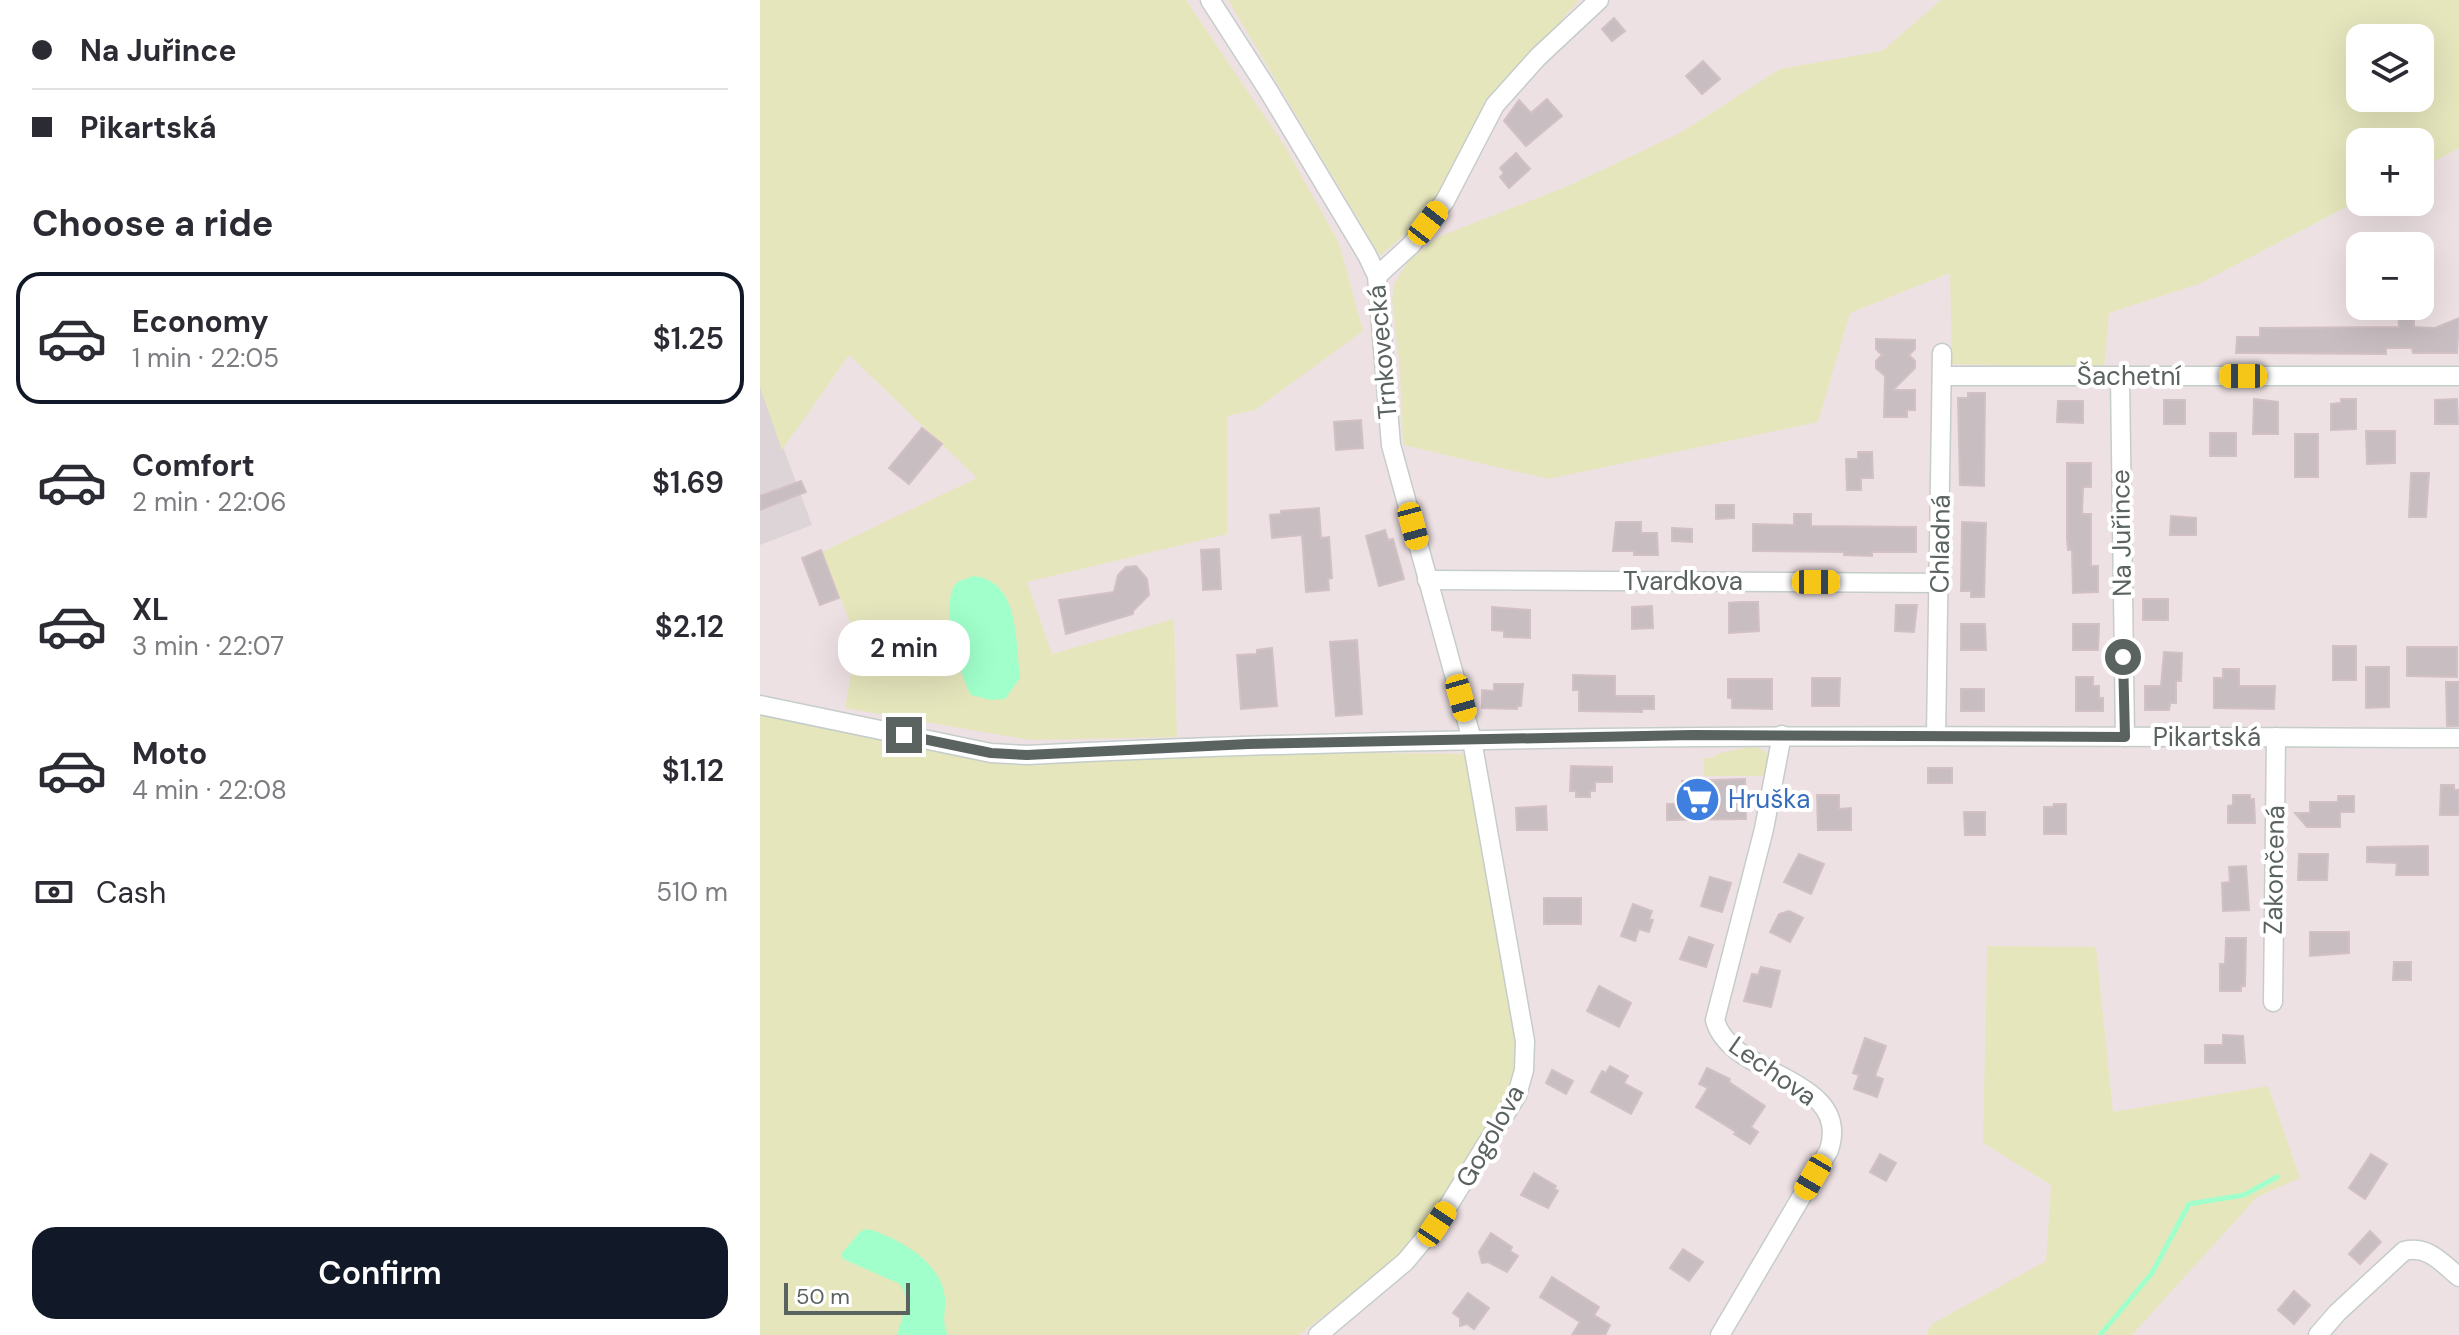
<!DOCTYPE html>
<meta charset="utf-8">
<style>
body{margin:0;font-family:"DM Sans",sans-serif;background:#f2f2f3;color:#2b2b33;height:100vh;display:flex;flex-direction:column;font-size:30px;white-space:nowrap}
*{box-sizing:border-box;margin:0}
p{font-size:26px;color:#7c7c81}
.icon{flex:none;width:44px;height:44px;fill:none;stroke:currentColor;stroke-width:2;stroke-linecap:round;stroke-linejoin:round}
.map{position:relative;flex:1;overflow:hidden}
.details{display:flex;flex-direction:column;background:#fff;width:760px}
.details>*{flex:none}
.top-card{display:grid;align-content:center;height:176px;padding:0 32px;background:#fff}
.fabs{position:absolute;left:1586px;top:24px;display:grid;gap:16px}
.fabs a{display:grid;place-items:center;width:88px;height:88px;border-radius:16px;background:#fff;box-shadow:0 8px 32px #0002;font-size:40px}
.scale{position:absolute;left:24px;bottom:20px;width:126px;box-sizing:border-box;padding-left:8px;border:4px solid #5a635f;border-top:0;font-size:22px;line-height:28px;white-space:nowrap;color:#5a635f;-webkit-text-stroke:6px #fff;paint-order:stroke}
.end{position:absolute;width:36px;height:36px;margin:-18px;border:10px solid #5a635f;background:#fff;box-shadow:0 0 0 4px #fff}
.from{border-radius:50%}
.bubble{position:absolute;height:56px;border-radius:24px;background:#fff;box-shadow:0 8px 32px #0002;font-size:26px;font-weight:600;line-height:56px;text-align:center}
.car{position:absolute;width:24px;height:48px;margin:-24px -12px;border-radius:10px;box-shadow:0 0 6px 2px #0007;background:linear-gradient(#f5c518 24%,#345 0 40%,#f5c518 0 76%,#345 0 86%,#f5c518 0)}
.top-card b{display:flex;align-items:center;gap:28px;height:76px;font-size:30px}
.top-card b+b{border-top:2px solid #e1e1e2}
.top-card i{width:20px;height:20px;background:#2b2b33}
ul{padding:0;list-style:none}
li{display:flex;align-items:center;gap:24px;height:132px;margin:0 16px 12px;padding:0 16px;border:4px solid transparent;border-radius:24px}
li div{flex:1}
li b{display:block;font-size:30px}
li em{font-style:normal;font-weight:600}
li.current{border-color:#111827}
li>.icon{width:72px;height:72px;stroke-width:1.5}
h2{padding:0 32px;font-size:36px;line-height:96px}
.pay{display:flex;align-items:center;gap:20px;height:88px;padding:0 32px;font-size:30px}
.pay p{margin-inline-start:auto}
.button{display:flex;gap:16px;margin-top:auto;padding:16px 32px}
.button a{flex:1;height:92px;border-radius:24px;background:#111827;color:#fff;font-size:32px;font-weight:600;line-height:92px;text-align:center}
main{display:flex;flex:1;min-height:0}
.map>svg:first-child{display:block}
</style>
<main>
<section class="details">
<div class="top-card">
<b><i class="from"></i>Na Juřince</b>
<b><i></i>Pikartská</b>
</div>
<h2>Choose a ride</h2>
<ul>
<li class="current"><svg class="icon" aria-label="car" viewBox="0 0 24 24"><path d="M5 17H2v-5l4-1 3-4h7l3 4 3 1v5h-3M9 17h6M6 11h13"/><circle cx="7" cy="17" r="2"/><circle cx="17" cy="17" r="2"/></svg><div><b>Economy</b><p>1 min · 22:05</p></div><em>$1.25</em></li>
<li><svg class="icon" aria-label="car" viewBox="0 0 24 24"><path d="M5 17H2v-5l4-1 3-4h7l3 4 3 1v5h-3M9 17h6M6 11h13"/><circle cx="7" cy="17" r="2"/><circle cx="17" cy="17" r="2"/></svg><div><b>Comfort</b><p>2 min · 22:06</p></div><em>$1.69</em></li>
<li><svg class="icon" aria-label="car" viewBox="0 0 24 24"><path d="M5 17H2v-5l4-1 3-4h7l3 4 3 1v5h-3M9 17h6M6 11h13"/><circle cx="7" cy="17" r="2"/><circle cx="17" cy="17" r="2"/></svg><div><b>XL</b><p>3 min · 22:07</p></div><em>$2.12</em></li>
<li><svg class="icon" aria-label="car" viewBox="0 0 24 24"><path d="M5 17H2v-5l4-1 3-4h7l3 4 3 1v5h-3M9 17h6M6 11h13"/><circle cx="7" cy="17" r="2"/><circle cx="17" cy="17" r="2"/></svg><div><b>Moto</b><p>4 min · 22:08</p></div><em>$1.12</em></li>
</ul>
<div class="pay"><svg class="icon" aria-label="cash" viewBox="0 0 24 24"><path d="M3 7h18v10H3z"/><circle cx="12" cy="12" r="2"/></svg>Cash<p>510 m</p></div>
<div class="button"><a>Confirm</a></div>
</section>
<div class="map">
<svg width="1699" height="1335" viewBox="0 0 1699 1335">
<rect width="100%" height="100%" fill="#eee1e4"/>
<!-- industrial -->
<polygon fill="#dcd4d6" points="0,385 52,525 0,545"/>
<!-- green -->
<g fill="#e6e6bd" fill-rule="evenodd">
<polygon points="0,0 426,0 526,148 579,243 603,331 495,410 467,416 467,534 267,582 292,654 414,619 417,737 270,740 85,708 97,640 62,552 217,478 89,355 22,450 0,387"/>
<polygon points="468,0 819,0 731,101 679,195 652,228 620,256"/>
<path d="M1181 0H1699V148L1660 169V142H1600V200L1439 284 1349 313 1344 368 1192 364 1190 273 1090 313 1058 422 788 479 643 445 640 370 632 299 634 284 649 260 678 237 808 186 920 133 1020 69 1122 51ZM1600 38H1660V98H1600Z"/>
<polygon points="0,711 77,726 239,763 270,764 459,751 709,754 758,1030 759,1065 747,1102 655,1244 539,1335 0,1335"/>
<polygon points="989,747 999,748 1009,754 1007,776 944,776 944,758 953,758 956,754"/>
<polygon points="1227,946 1336,947 1353,1112 1508,1086 1540,1178 1497,1197 1372,1335 1166,1335 1172,1324 1286,1261 1291,1185 1223,1143"/>
</g>
<!-- water -->
<g fill="#a0ffca">
<path d="M214 576C261 582 255 642 260 678L245 699 231 700 211 695C199 672 182 613 193 588 196 580 206 579 214 576Z"/>
<path d="M108 1229C138 1238 182 1262 185 1298 186 1311 181 1323 188 1335H137C142 1317 152 1302 140 1284L83 1259 81 1254 101 1231Z"/>
</g>
<g fill="none" stroke-linecap="round" stroke-linejoin="round">
<!-- stream -->
<polyline stroke="#a0ffca" stroke-width="5" points="1340,1335 1392,1273 1429,1204 1484,1195 1517,1177"/>
</g>
<!-- building -->
<g fill="#c8bec1" stroke="#d2c0c5" stroke-width="2">
<polygon points="854,18 865,31 852,41 842,29"/>
<polygon points="943,61 960,79 942,94 926,76"/>
<polygon points="787,99 802,116 766,146 744,121 759,100 771,113"/>
<polygon points="756,153 770,169 749,188 740,177 744,173 740,168"/>
<polygon points="1638,307 1654,307 1654,327 1675,328 1699,318 1697,353 1653,353 1652,348 1626,348 1626,354 1476,353 1477,337 1500,337 1500,328 1639,327"/>
<polygon points="1116,339 1155,340 1155,349 1149,355 1155,361 1155,368 1133,390 1155,390 1155,410 1147,410 1147,417 1124,417 1125,376 1116,368 1116,361 1122,355 1116,349"/>
<polygon points="1208,393 1225,393 1224,486 1200,485 1198,398 1208,398"/>
<polygon points="1494,399 1518,402 1518,434 1493,434"/>
<polygon points="1581,399 1596,399 1596,429 1571,430 1571,404 1581,403"/>
<polygon points="1697,399 1698,424 1675,424 1675,400"/>
<rect x="1404" y="400" width="21" height="24"/>
<polygon points="1298,401 1323,401 1323,423 1297,422"/>
<polygon points="601,420 603,448 576,450 574,422"/>
<polygon points="162,428 182,444 149,484 129,468"/>
<polygon points="1606,431 1635,431 1635,463 1607,464"/>
<rect x="1450" y="433" width="26" height="23"/>
<rect x="1535" y="434" width="23" height="43"/>
<polygon points="1098,452 1112,452 1113,478 1101,478 1101,490 1087,490 1086,459 1098,459"/>
<polygon points="1307,463 1331,463 1331,487 1323,487 1322,514 1331,514 1331,566 1338,566 1338,592 1313,593 1312,550 1308,550 1307,538"/>
<polygon points="1651,473 1669,473 1666,517 1649,517"/>
<polygon points="41,481 46,492 0,510 0,496"/>
<polygon points="956,505 974,505 974,518 956,519"/>
<polygon points="559,508 561,538 569,537 572,578 568,579 569,590 546,592 542,535 512,538 510,515 521,514 521,511"/>
<polygon points="1034,514 1051,514 1051,526 1156,527 1156,552 1112,552 1112,556 1084,555 1084,552 993,551 993,524 1034,525"/>
<polygon points="1411,516 1436,518 1436,535 1410,535"/>
<polygon points="856,522 881,522 881,533 897,533 898,555 874,555 874,551 853,551"/>
<polygon points="1202,522 1226,523 1224,597 1211,597 1211,591 1201,591"/>
<polygon points="912,528 932,529 932,542 912,541"/>
<polygon points="625,530 628,540 633,539 644,579 619,586 606,536"/>
<polygon points="459,549 461,589 443,590 441,550"/>
<polygon points="61,550 79,598 60,605 42,558"/>
<polygon points="376,566 387,579 389,595 373,611 373,614 306,634 299,600 354,592 358,575 366,567"/>
<rect x="1383" y="599" width="25" height="21"/>
<polygon points="980,602 998,602 999,631 969,633 969,603"/>
<polygon points="1136,605 1157,605 1154,632 1135,631"/>
<polygon points="892,606 893,628 872,629 872,607"/>
<polygon points="732,607 770,610 770,638 744,637 744,631 732,630"/>
<polygon points="1201,624 1225,624 1226,650 1201,650"/>
<polygon points="1313,624 1339,624 1338,650 1313,650"/>
<polygon points="597,640 602,714 576,716 570,642"/>
<rect x="1573" y="646" width="23" height="34"/>
<polygon points="1647,647 1697,647 1697,677 1647,676"/>
<polygon points="512,648 517,706 481,709 477,655 497,654 497,650"/>
<polygon points="1404,652 1422,653 1421,681 1416,681 1416,703 1410,703 1409,710 1385,710 1385,686 1401,686"/>
<polygon points="1606,667 1629,667 1629,707 1606,708"/>
<polygon points="1463,669 1479,669 1479,686 1515,686 1514,709 1454,708 1454,678 1463,678"/>
<polygon points="813,675 855,676 855,696 894,696 894,709 882,709 882,712 819,711 819,690 813,690"/>
<polygon points="1316,677 1333,677 1333,686 1339,686 1339,698 1343,698 1343,711 1316,711"/>
<polygon points="1052,678 1080,678 1079,706 1052,706"/>
<polygon points="968,679 1012,679 1012,709 972,708 972,698 968,698"/>
<polygon points="1686,682 1699,682 1699,726 1687,726"/>
<polygon points="734,684 763,684 761,706 757,706 757,709 722,708 722,690 734,691"/>
<rect x="1201" y="689" width="23" height="22"/>
<polygon points="811,766 852,767 852,782 835,782 835,791 830,791 830,797 816,797 816,791 810,791"/>
<rect x="1168" y="768" width="24" height="15"/>
<polygon points="985,779 986,819 907,820 907,804 923,804 922,781"/>
<polygon points="1681,785 1694,785 1694,790 1699,790 1699,815 1680,815"/>
<polygon points="1057,795 1079,795 1079,809 1091,808 1091,830 1058,830"/>
<polygon points="1473,795 1490,795 1490,799 1494,799 1495,823 1468,823 1468,806 1473,805"/>
<polygon points="1578,796 1594,796 1594,812 1580,812 1580,827 1547,827 1535,813 1550,813 1550,802 1578,802"/>
<polygon points="1294,804 1306,804 1306,834 1284,834 1284,807 1293,807"/>
<polygon points="786,806 787,830 757,830 756,808"/>
<polygon points="1204,812 1225,812 1225,835 1205,835"/>
<polygon points="1668,846 1668,875 1636,875 1637,863 1607,862 1607,847"/>
<polygon points="1039,854 1064,864 1051,894 1024,882"/>
<polygon points="1539,854 1568,854 1567,880 1538,880"/>
<polygon points="1486,866 1489,910 1463,911 1462,883 1470,882 1469,867"/>
<polygon points="950,877 971,883 962,912 941,906"/>
<rect x="784" y="898" width="37" height="26"/>
<polygon points="873,904 892,911 889,919 893,920 889,932 879,929 875,941 861,936"/>
<polygon points="1029,911 1043,918 1030,942 1010,932 1019,914"/>
<polygon points="1550,932 1589,932 1589,953 1550,956"/>
<polygon points="929,937 953,945 946,967 920,959"/>
<polygon points="1466,938 1486,938 1485,986 1481,986 1481,991 1460,991 1460,964 1465,964"/>
<polygon points="1634,962 1651,962 1651,980 1633,980"/>
<polygon points="1001,967 1020,971 1011,1007 984,1001 992,974 998,975"/>
<polygon points="839,986 871,1003 859,1027 827,1011"/>
<polygon points="1463,1035 1483,1036 1485,1063 1445,1063 1445,1045 1463,1045"/>
<polygon points="1105,1038 1126,1046 1115,1076 1123,1079 1117,1097 1094,1089 1099,1075 1093,1073"/>
<polygon points="850,1066 868,1076 864,1083 882,1093 871,1114 831,1092 842,1071 846,1073"/>
<polygon points="947,1068 970,1079 969,1082 1005,1106 991,1127 998,1132 990,1144 974,1134 976,1132 936,1107 948,1088 939,1084"/>
<polygon points="792,1070 813,1081 806,1094 786,1083"/>
<polygon points="1120,1154 1136,1163 1126,1181 1110,1172"/>
<polygon points="1611,1154 1627,1164 1605,1199 1589,1188"/>
<polygon points="774,1173 796,1186 794,1189 798,1191 788,1208 761,1195"/>
<polygon points="1610,1231 1621,1242 1600,1264 1589,1254"/>
<polygon points="731,1233 752,1247 750,1251 758,1256 747,1272 728,1262 722,1263 719,1252"/>
<polygon points="923,1249 943,1262 929,1281 910,1268"/>
<polygon points="792,1277 839,1307 834,1315 850,1325 845,1335 812,1335 820,1322 780,1297"/>
<polygon points="1534,1291 1550,1305 1534,1324 1518,1310"/>
<polygon points="708,1293 729,1308 714,1329 707,1324 700,1326 700,1318 693,1313"/>
</g>
<g fill="none" stroke-linecap="round" stroke-linejoin="round">
<defs>
<g id="minor">
<polyline points="450,0 508,90 607,255 617,276 631,445 712,740 765,1041 764,1070 757,1095 677,1224 645,1262 558,1335"/>
<polyline points="617,276 651,245 685,201 735,105 778,57 839,0"/>
<polyline points="1182,376 1699,376"/>
<polyline points="1360,377 1365,737"/>
<polyline points="667,580 1179,583"/>
<path d="M0 705 231 753 267 755C744 731 1222 736 1699 738"/>
<polyline points="1176,736 1182,353"/>
<polyline points="1513,1002 1516,737"/>
<path d="M960 1335 1069 1150C1093 1076 970 1078 955 1020L1004 829 1022 735"/>
<path d="M1558 1335 1577 1313 1644 1251C1668 1245 1682 1263 1699 1277"/>
</g>
</defs>
<!-- minor casing -->
<use href="#minor" stroke="#c5cdca" stroke-width="21"/>
<!-- minor -->
<use href="#minor" stroke="#fff" stroke-width="18"/>
</g>
<g fill="none" stroke-linecap="round" stroke-linejoin="round">
<!-- route -->
<polyline stroke="#5a635f" stroke-width="10" points="144,735 231,753 267,755 488,744 932,735 1365,737 1363,657"/>
</g>
<!-- icons -->
<defs>
<symbol id="supermarket-disc" viewBox="-11 -11 22 22"><circle r="9.5" fill="#3f7fe0" stroke="#fff"/><path d="M-6-5.5h2.5l.6 2H6L4.5 2H-2.5L-4.4-4H-6ZM-1.5 3.2a1.3 1.3 0 1 0 .1 0ZM3 3.2a1.3 1.3 0 1 0 .1 0Z" fill="#fff"/></symbol>
</defs>
<g fill-rule="evenodd">
<use href="#supermarket-disc" x="912" y="774" width="51" height="51"/>
</g>
<g text-anchor="middle" stroke-width="8" stroke-linejoin="round" paint-order="stroke">
<!-- street labels -->
<g font-size="26" fill="#5a635f" stroke="#fff">
<text transform="translate(622 352) rotate(-95)" y="9">Trnkovecká</text>
<text x="1369" y="385">Šachetní</text>
<text transform="translate(1361 533) rotate(-91)" y="9">Na Juřince</text>
<text transform="translate(1180 544) rotate(-89)" y="9">Chladná</text>
<text x="923" y="590">Tvardkova</text>
<text x="1447" y="746">Pikartská</text>
<text transform="translate(1514 870) rotate(-89)" y="9">Zakončená</text>
<text transform="translate(1013 1071) rotate(35)" y="9">Lechova</text>
<text transform="translate(730 1136) rotate(-61)" y="9">Gogolova</text>
</g>
<!-- shop labels -->
<g font-size="26" fill="#366cbe" stroke="#fff" text-anchor="start">
<text x="968" y="808">Hruška</text>
</g>
</g>
</svg>
<div class="fabs">
<a><svg class="icon" aria-label="layers" viewBox="0 0 24 24"><path d="M12 4l9 5-9 5-9-5zM3 14l9 5 9-5"/></svg></a>
<a>+</a>
<a>−</a>
</div>
<div class="scale">50 m</div>
<i class="end from" style="left:1363px;top:657px"></i>
<i class="end" style="left:144px;top:735px"></i>
<div class="bubble" style="left:78px;top:620px;width:132px">2 min</div>
<i class="car" style="left:668px;top:223px;rotate:38deg"></i>
<i class="car" style="left:1483px;top:376px;rotate:270deg"></i>
<i class="car" style="left:653px;top:526px;rotate:165deg"></i>
<i class="car" style="left:1056px;top:582px;rotate:90deg"></i>
<i class="car" style="left:701px;top:698px;rotate:164deg"></i>
<i class="car" style="left:1053px;top:1177px;rotate:210deg"></i>
<i class="car" style="left:677px;top:1224px;rotate:34deg"></i>
</div>
</main>
